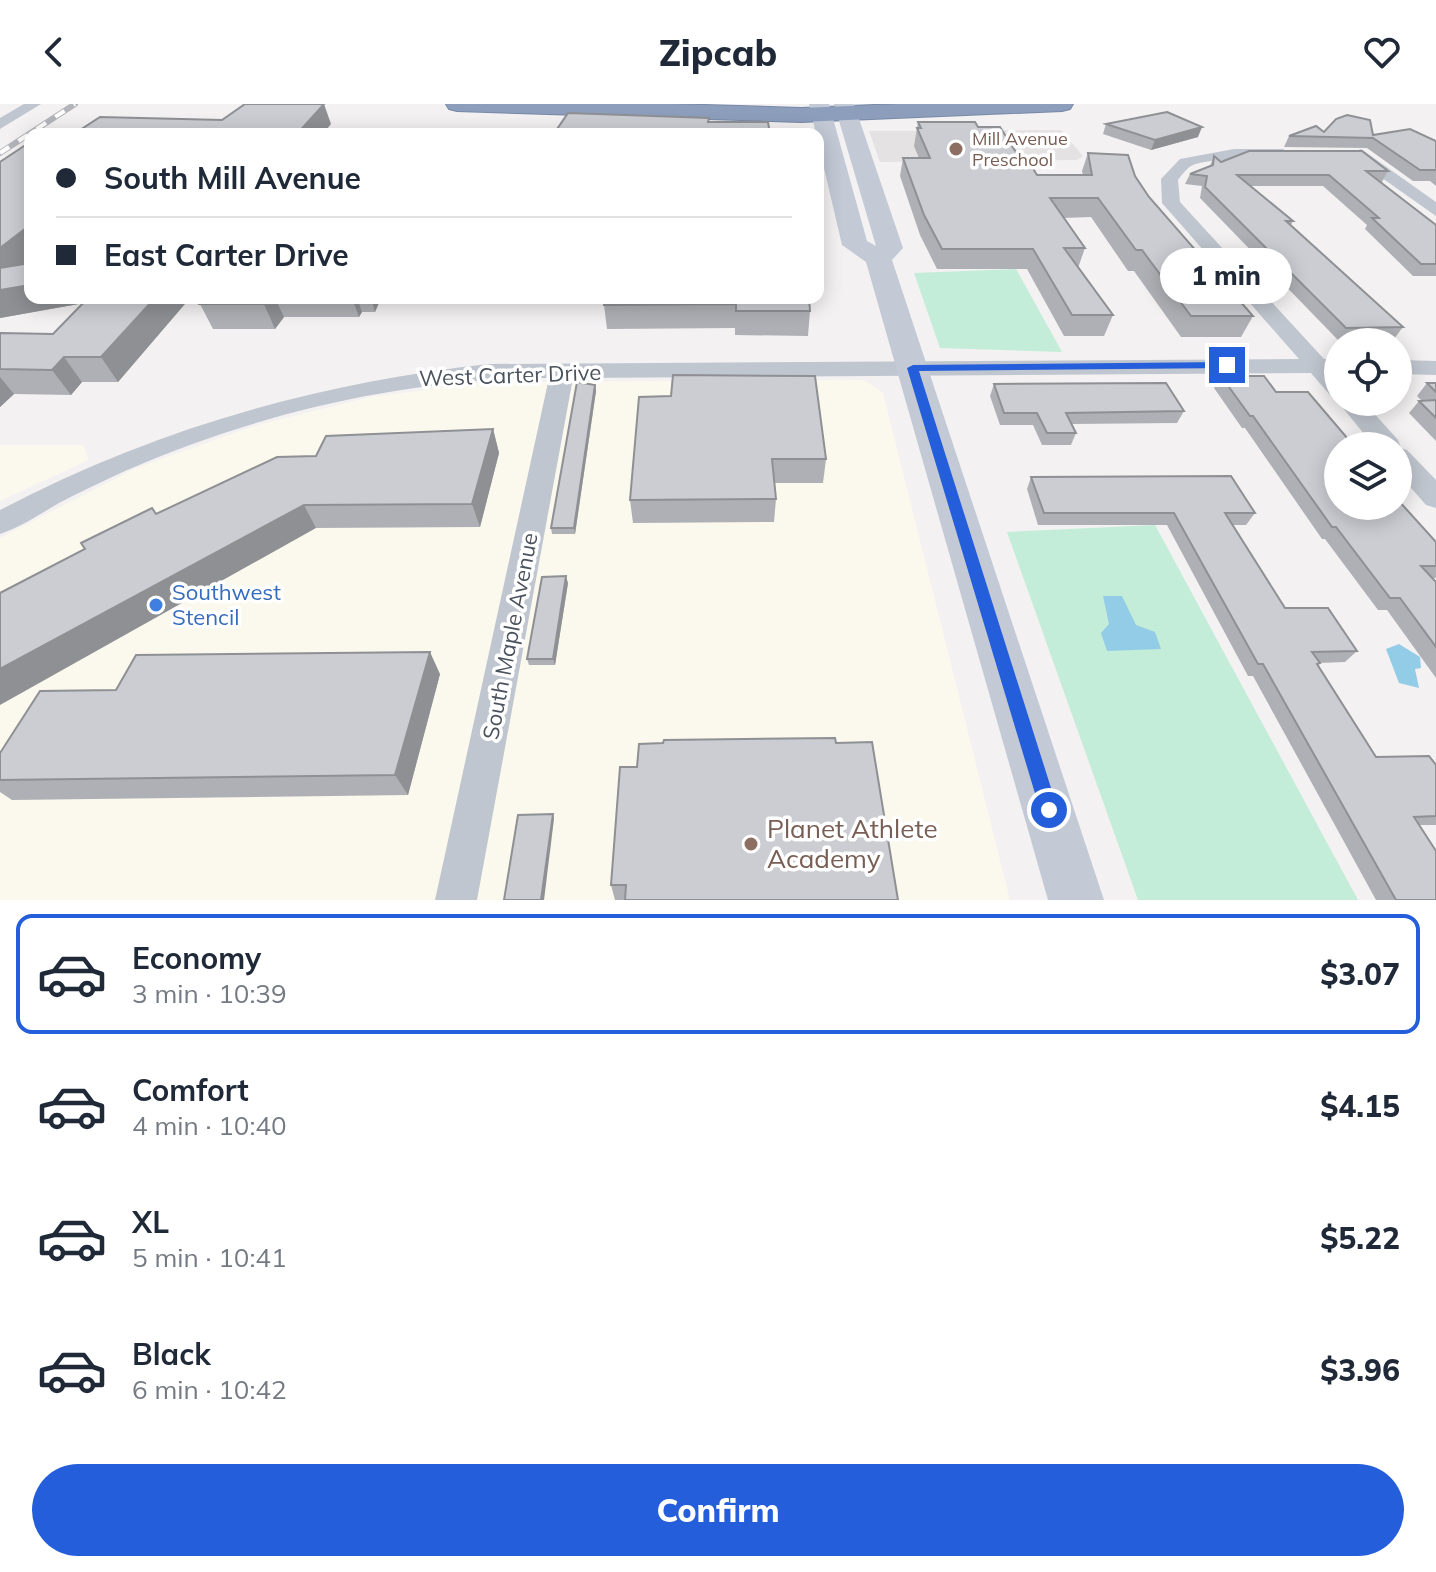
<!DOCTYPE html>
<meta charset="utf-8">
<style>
body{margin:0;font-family:Mulish,sans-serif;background:#f2f2f3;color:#1f2937;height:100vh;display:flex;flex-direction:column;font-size:30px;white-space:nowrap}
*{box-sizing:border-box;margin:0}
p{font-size:26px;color:#747a83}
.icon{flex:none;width:44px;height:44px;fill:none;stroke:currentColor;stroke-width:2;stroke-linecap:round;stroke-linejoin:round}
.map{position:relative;height:796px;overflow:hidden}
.drawer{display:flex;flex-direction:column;background:#fff;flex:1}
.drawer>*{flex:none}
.top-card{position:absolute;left:24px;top:24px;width:800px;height:176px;border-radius:16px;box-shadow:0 4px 20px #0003;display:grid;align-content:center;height:176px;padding:0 32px;background:#fff}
.controls{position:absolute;left:1324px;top:224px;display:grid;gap:16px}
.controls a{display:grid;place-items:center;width:88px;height:88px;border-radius:50%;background:#fff;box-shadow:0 4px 20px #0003;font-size:40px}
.end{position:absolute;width:36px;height:36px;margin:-18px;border:10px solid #255eda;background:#fff;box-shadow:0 0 0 4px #fff}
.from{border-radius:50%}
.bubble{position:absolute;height:56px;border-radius:28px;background:#fff;box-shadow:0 4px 20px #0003;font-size:26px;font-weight:800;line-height:56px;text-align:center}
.top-card b{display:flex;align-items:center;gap:28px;height:76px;font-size:30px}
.top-card b+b{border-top:2px solid #e0e1e3}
.top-card i{width:20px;height:20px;background:#1f2937}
ul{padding:14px 0 0;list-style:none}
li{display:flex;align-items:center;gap:24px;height:120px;margin:0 16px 12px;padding:0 16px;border:4px solid transparent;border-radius:16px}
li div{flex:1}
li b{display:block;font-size:30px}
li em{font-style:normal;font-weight:800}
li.on{border-color:#255eda}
li>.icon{width:72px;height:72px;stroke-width:1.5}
.button{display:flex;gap:16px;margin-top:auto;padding:16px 32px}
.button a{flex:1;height:92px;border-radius:48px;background:#255eda;color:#fff;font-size:32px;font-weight:800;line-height:92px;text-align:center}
header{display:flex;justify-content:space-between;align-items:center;height:104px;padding:0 32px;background:#fff;font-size:36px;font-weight:800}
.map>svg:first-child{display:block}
</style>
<header><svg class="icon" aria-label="back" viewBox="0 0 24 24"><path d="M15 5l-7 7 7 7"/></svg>Zipcab<svg class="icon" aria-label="heart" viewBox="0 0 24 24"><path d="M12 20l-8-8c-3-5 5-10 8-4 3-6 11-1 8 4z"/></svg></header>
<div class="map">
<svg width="1436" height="796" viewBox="0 0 1436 796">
<rect width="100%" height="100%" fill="#f3f1f1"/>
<!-- commercial -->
<g fill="#fbf9ed">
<polygon points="864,276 883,289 1010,796 0,796 0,434 136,364 254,322 370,293 488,278"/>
<polygon points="0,341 83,341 89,356 0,397"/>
</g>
<!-- education -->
<polygon fill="#e4e2e2" points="1061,26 1083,52 1077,56 880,58 869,27"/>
<!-- green -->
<g fill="#c3edd8">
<polygon points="1016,165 1062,248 940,244 914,169"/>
<polygon points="1155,421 1358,796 1138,796 1007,428"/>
</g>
<!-- water -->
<g fill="#93cce7">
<polygon points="1103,492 1122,492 1136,521 1155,528 1161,545 1107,547 1101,529 1109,520"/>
<polygon points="1399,540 1420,553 1421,564 1415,565 1419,584 1399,579 1386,545"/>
</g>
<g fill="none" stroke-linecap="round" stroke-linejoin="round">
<defs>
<polygon id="highway" points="446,0 672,0 801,4 899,0 1073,0 1070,5 1062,7 801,18 457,7 449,5"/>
</defs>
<!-- highway casing -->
<use href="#highway" stroke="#7789a8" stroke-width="2"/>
<!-- street -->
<g fill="#c0c6cf" fill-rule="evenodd">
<polygon points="24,0 41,0 0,25 0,14"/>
<path d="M1234 45H1283L1291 50C1277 63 1214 50 1191 62 1186 65 1181 72 1178 76L1180 98 1324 255H1338V292L1329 290 1311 269 573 274 477 796H435L549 274C403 275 258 309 125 367 103 377 80 388 59 399 40 410 21 423 0 430V406C154 325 316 279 489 260L1299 255 1162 99 1161 75 1180 55Z"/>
<polygon points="1361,45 1436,98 1436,112 1348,50"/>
<polygon points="1398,256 1436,257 1436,271 1398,270"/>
<polygon points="1338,298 1364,298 1398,336 1401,344 1407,346 1436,376 1436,404 1426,401 1398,369 1398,342 1374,342"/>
</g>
<!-- secondary -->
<polygon fill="#c3cad6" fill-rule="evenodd" points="809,0 829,0 867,137 876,142 834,0 854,0 903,144 892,156 1104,796 1048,796 866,158 842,141"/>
<!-- highway -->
<use href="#highway" fill="#8c9ebc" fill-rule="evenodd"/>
<defs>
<polyline id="rail" points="0,49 75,0"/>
</defs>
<!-- rail casing -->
<use href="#rail" stroke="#b4b5bb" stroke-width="6"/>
<!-- rail -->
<use href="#rail" stroke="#fff" stroke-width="4" stroke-dasharray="11" stroke-linecap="butt"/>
</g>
<!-- wall -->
<g fill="#afb0b5">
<polygon points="918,18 978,23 1019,53 1037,71 1083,71 1082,67 1088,49 1135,72 1149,93 1253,212 1241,233 1181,233 1134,167 1128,167 1091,113 1063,114 1085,144 1078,164 1113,211 1104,232 1064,232 1027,165 937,165 920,131 900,72 903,54 919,54 914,42"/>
<polygon points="1106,20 1198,33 1151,46 1103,30"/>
<polygon points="1324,28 1436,37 1436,82 1430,77 1413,77 1367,44 1284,43 1289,32"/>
<polygon points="1214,52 1221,58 1388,67 1382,78 1380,78 1436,121 1436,172 1413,172 1365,125 1367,121 1323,82 1250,82 1293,117 1291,121 1403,223 1394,235 1338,236 1200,94 1202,82 1185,80 1190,70 1210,62"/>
<polygon points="0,58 30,157 27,159 30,194 190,194 118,278 82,278 71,291 14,290 0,303 0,229 53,230 84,199 0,214"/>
<polygon points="206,194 381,194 375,208 362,208 359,213 284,213 275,225 213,225 200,200"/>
<polygon points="809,194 810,207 808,232 735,231 735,224 607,225 604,201"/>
<polygon points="1221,272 1276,288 1338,342 1436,438 1436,474 1433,474 1436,478 1436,574 1387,506 1378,506 1325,435 1322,435 1245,324 1242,324 1214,284"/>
<polygon points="1427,279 1436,279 1436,337 1409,309 1419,297 1422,297 1417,292"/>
<polygon points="994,280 1184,307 1177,319 1072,320 1076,329 1071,341 1042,341 1033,321 1000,321 990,292"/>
<polygon points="595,281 596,287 575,430 552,430 551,424"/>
<polygon points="639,293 826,355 823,379 774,379 776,395 774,418 633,419 630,396"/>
<polygon points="493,325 499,349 480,423 316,424 156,410 316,352"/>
<polygon points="1031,373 1255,409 1246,421 1232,421 1285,504 1357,547 1345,558 1319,559 1318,561 1376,653 1436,661 1436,721 1420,721 1436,796 1376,796 1253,572 1248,572 1167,421 1038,421 1027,385"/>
<polygon points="568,479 555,561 529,561 527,555"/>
<polygon points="440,570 408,691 12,696 0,688 0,649"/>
<polygon points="836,639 898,796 615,796 611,781 637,663"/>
</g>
<!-- shaded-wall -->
<g fill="#8e9094">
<polygon points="324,0 331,20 323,30 297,30"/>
<polygon points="1202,23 1198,33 1151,46 1155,36"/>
<polygon points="30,121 30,157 0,182 0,144"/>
<polygon points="30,181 30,194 112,194 0,214 0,186"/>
<polygon points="155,194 190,194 118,278 101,253"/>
<polygon points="268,194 275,194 284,213 275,225 264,200"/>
<polygon points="352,194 357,194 362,208 359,213"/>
<polygon points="371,194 381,194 375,208"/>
<polygon points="455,194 475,194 456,197"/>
<polygon points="64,253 82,278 71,291 52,266"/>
<polygon points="0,273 14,290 0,303"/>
<polygon points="595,281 596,287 575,430 574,424"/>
<polygon points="493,325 499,349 480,423 472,400"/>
<polygon points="304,401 316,424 0,601 0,565"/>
<polygon points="566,472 568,479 555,561 553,555"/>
<polygon points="430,548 440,570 408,691 395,671"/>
<polygon points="553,710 554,715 544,796 541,796"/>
</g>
<!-- building -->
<g fill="#cbcdd3" stroke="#8e9094" stroke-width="2">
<polygon points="245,0 324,0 297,30 74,30 100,13 222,16"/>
<polygon points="1167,8 1202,23 1155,36 1106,20"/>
<polygon points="568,9 709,14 708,18 768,18 770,30 383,30 386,25 555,28"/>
<polygon points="1347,11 1370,16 1373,31 1410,25 1436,37 1436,66 1420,66 1373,34 1289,32 1316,22 1324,28 1336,15"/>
<polygon points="918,18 975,18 978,23 1000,23 1019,53 1026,53 1037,71 1092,71 1088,49 1128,51 1135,72 1149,93 1253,212 1191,212 1142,146 1136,146 1098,94 1050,94 1085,144 1064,144 1113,211 1072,211 1033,145 942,145 924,111 903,54 930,54 917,24 921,24"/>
<polygon points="30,38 30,121 0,144 0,58"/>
<polygon points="1249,47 1362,47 1388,67 1366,67 1436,121 1436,160 1421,160 1372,114 1379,114 1329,71 1237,71 1293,117 1286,117 1403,223 1346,224 1205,83 1207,72 1190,70 1213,61 1214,52 1221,58"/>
<polygon points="30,159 30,181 0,186 0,164"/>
<polygon points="88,194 155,194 101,253 64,253 52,266 0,265 0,229 53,230"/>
<polygon points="206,194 268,194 264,200 200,200"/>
<polygon points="606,194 809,194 810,207 736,207 736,200 604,201"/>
<polygon points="673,271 815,272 826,355 772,355 776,395 630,396 639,293 671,292"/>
<polygon points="1221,272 1264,272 1276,288 1308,288 1354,342 1338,342 1338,402 1398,402 1398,396 1436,438 1436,462 1421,462 1436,478 1436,543 1400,494 1390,494 1336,423 1332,423 1253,312 1250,312"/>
<polygon points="577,278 595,281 574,424 551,424"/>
<polygon points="1166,279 1184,307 1066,309 1076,329 1047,329 1037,309 1004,309 994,280"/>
<polygon points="1427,279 1436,279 1436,288"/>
<polygon points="1436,296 1436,314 1419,297"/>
<polygon points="493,325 472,400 304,401 0,565 0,489 85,445 81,439 152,404 156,410 277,353 316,352 326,332"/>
<polygon points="1231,372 1255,409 1225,409 1285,504 1328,504 1357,547 1312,548 1320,559 1317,560 1376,653 1429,652 1436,661 1436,712 1414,713 1436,747 1436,796 1396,796 1263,560 1258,560 1174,409 1044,409 1031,373"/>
<polygon points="566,472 553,555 527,555 542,473"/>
<polygon points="430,548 395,671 0,676 0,649 40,587 116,586 136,551"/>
<polygon points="835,634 836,639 872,638 898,796 625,796 626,781 611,781 620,663 637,663 639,640 663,639 664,636"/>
<polygon points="553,710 541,796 504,796 518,711"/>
</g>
<!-- route -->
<polygon fill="#255eda" points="1227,258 1232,261 1231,264 919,267 1058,706 1055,713 1049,715 1042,713 1040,706 907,264 913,261"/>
<!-- markers -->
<g fill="#8d6e63" stroke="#fff" stroke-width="3">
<circle cx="956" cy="45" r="8"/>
<circle cx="751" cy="740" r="8"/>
</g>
<circle fill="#3f7fe0" stroke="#fff" stroke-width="3" cx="156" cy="501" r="8"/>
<g text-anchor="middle" stroke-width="7" stroke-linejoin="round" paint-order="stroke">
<!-- far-education labels -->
<g font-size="18" fill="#785e54" stroke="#fff" text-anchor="start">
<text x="972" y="41">Mill Avenue<tspan x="972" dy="21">Preschool</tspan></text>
</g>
<!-- street labels -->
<g font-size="22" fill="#4a525d" stroke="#fff">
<text transform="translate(510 271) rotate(-2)" y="8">West Carter Drive</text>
<text transform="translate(510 532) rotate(-79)" y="8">South Maple Avenue</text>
</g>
<!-- shop labels -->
<g font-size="22" fill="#366cbe" stroke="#fff" text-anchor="start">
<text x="172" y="496">Southwest<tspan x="172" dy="25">Stencil</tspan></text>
</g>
<!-- near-education labels -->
<g font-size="26" fill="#785e54" stroke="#fff" text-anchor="start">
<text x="767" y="734">Planet Athlete<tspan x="767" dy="30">Academy</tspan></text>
</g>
</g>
</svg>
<div class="controls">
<a><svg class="icon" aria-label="locate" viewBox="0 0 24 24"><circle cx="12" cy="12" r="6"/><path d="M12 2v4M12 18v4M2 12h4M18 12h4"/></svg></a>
<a><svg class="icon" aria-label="layers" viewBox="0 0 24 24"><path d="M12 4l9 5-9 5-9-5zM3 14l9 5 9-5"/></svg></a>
</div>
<i class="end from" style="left:1049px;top:706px"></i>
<i class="end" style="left:1227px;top:261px"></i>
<div class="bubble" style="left:1160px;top:144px;width:132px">1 min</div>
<div class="top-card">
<b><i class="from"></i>South Mill Avenue</b>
<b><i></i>East Carter Drive</b>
</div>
</div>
<section class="drawer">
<ul>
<li class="on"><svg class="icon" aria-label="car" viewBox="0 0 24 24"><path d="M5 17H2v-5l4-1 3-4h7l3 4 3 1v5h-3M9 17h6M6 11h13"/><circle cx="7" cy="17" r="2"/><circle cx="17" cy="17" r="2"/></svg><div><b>Economy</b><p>3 min · 10:39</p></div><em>$3.07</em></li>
<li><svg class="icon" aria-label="car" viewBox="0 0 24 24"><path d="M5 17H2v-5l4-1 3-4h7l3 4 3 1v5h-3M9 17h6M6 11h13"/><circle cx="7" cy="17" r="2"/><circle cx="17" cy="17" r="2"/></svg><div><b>Comfort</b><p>4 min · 10:40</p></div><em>$4.15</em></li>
<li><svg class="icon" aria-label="car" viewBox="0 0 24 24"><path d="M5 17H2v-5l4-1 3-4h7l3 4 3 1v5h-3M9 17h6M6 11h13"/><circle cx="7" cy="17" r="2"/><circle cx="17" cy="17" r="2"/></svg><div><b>XL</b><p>5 min · 10:41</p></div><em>$5.22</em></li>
<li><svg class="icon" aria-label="car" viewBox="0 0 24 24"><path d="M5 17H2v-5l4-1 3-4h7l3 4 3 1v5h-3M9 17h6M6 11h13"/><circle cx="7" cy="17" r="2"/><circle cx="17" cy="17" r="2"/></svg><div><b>Black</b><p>6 min · 10:42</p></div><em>$3.96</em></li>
</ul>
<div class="button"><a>Confirm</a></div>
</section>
